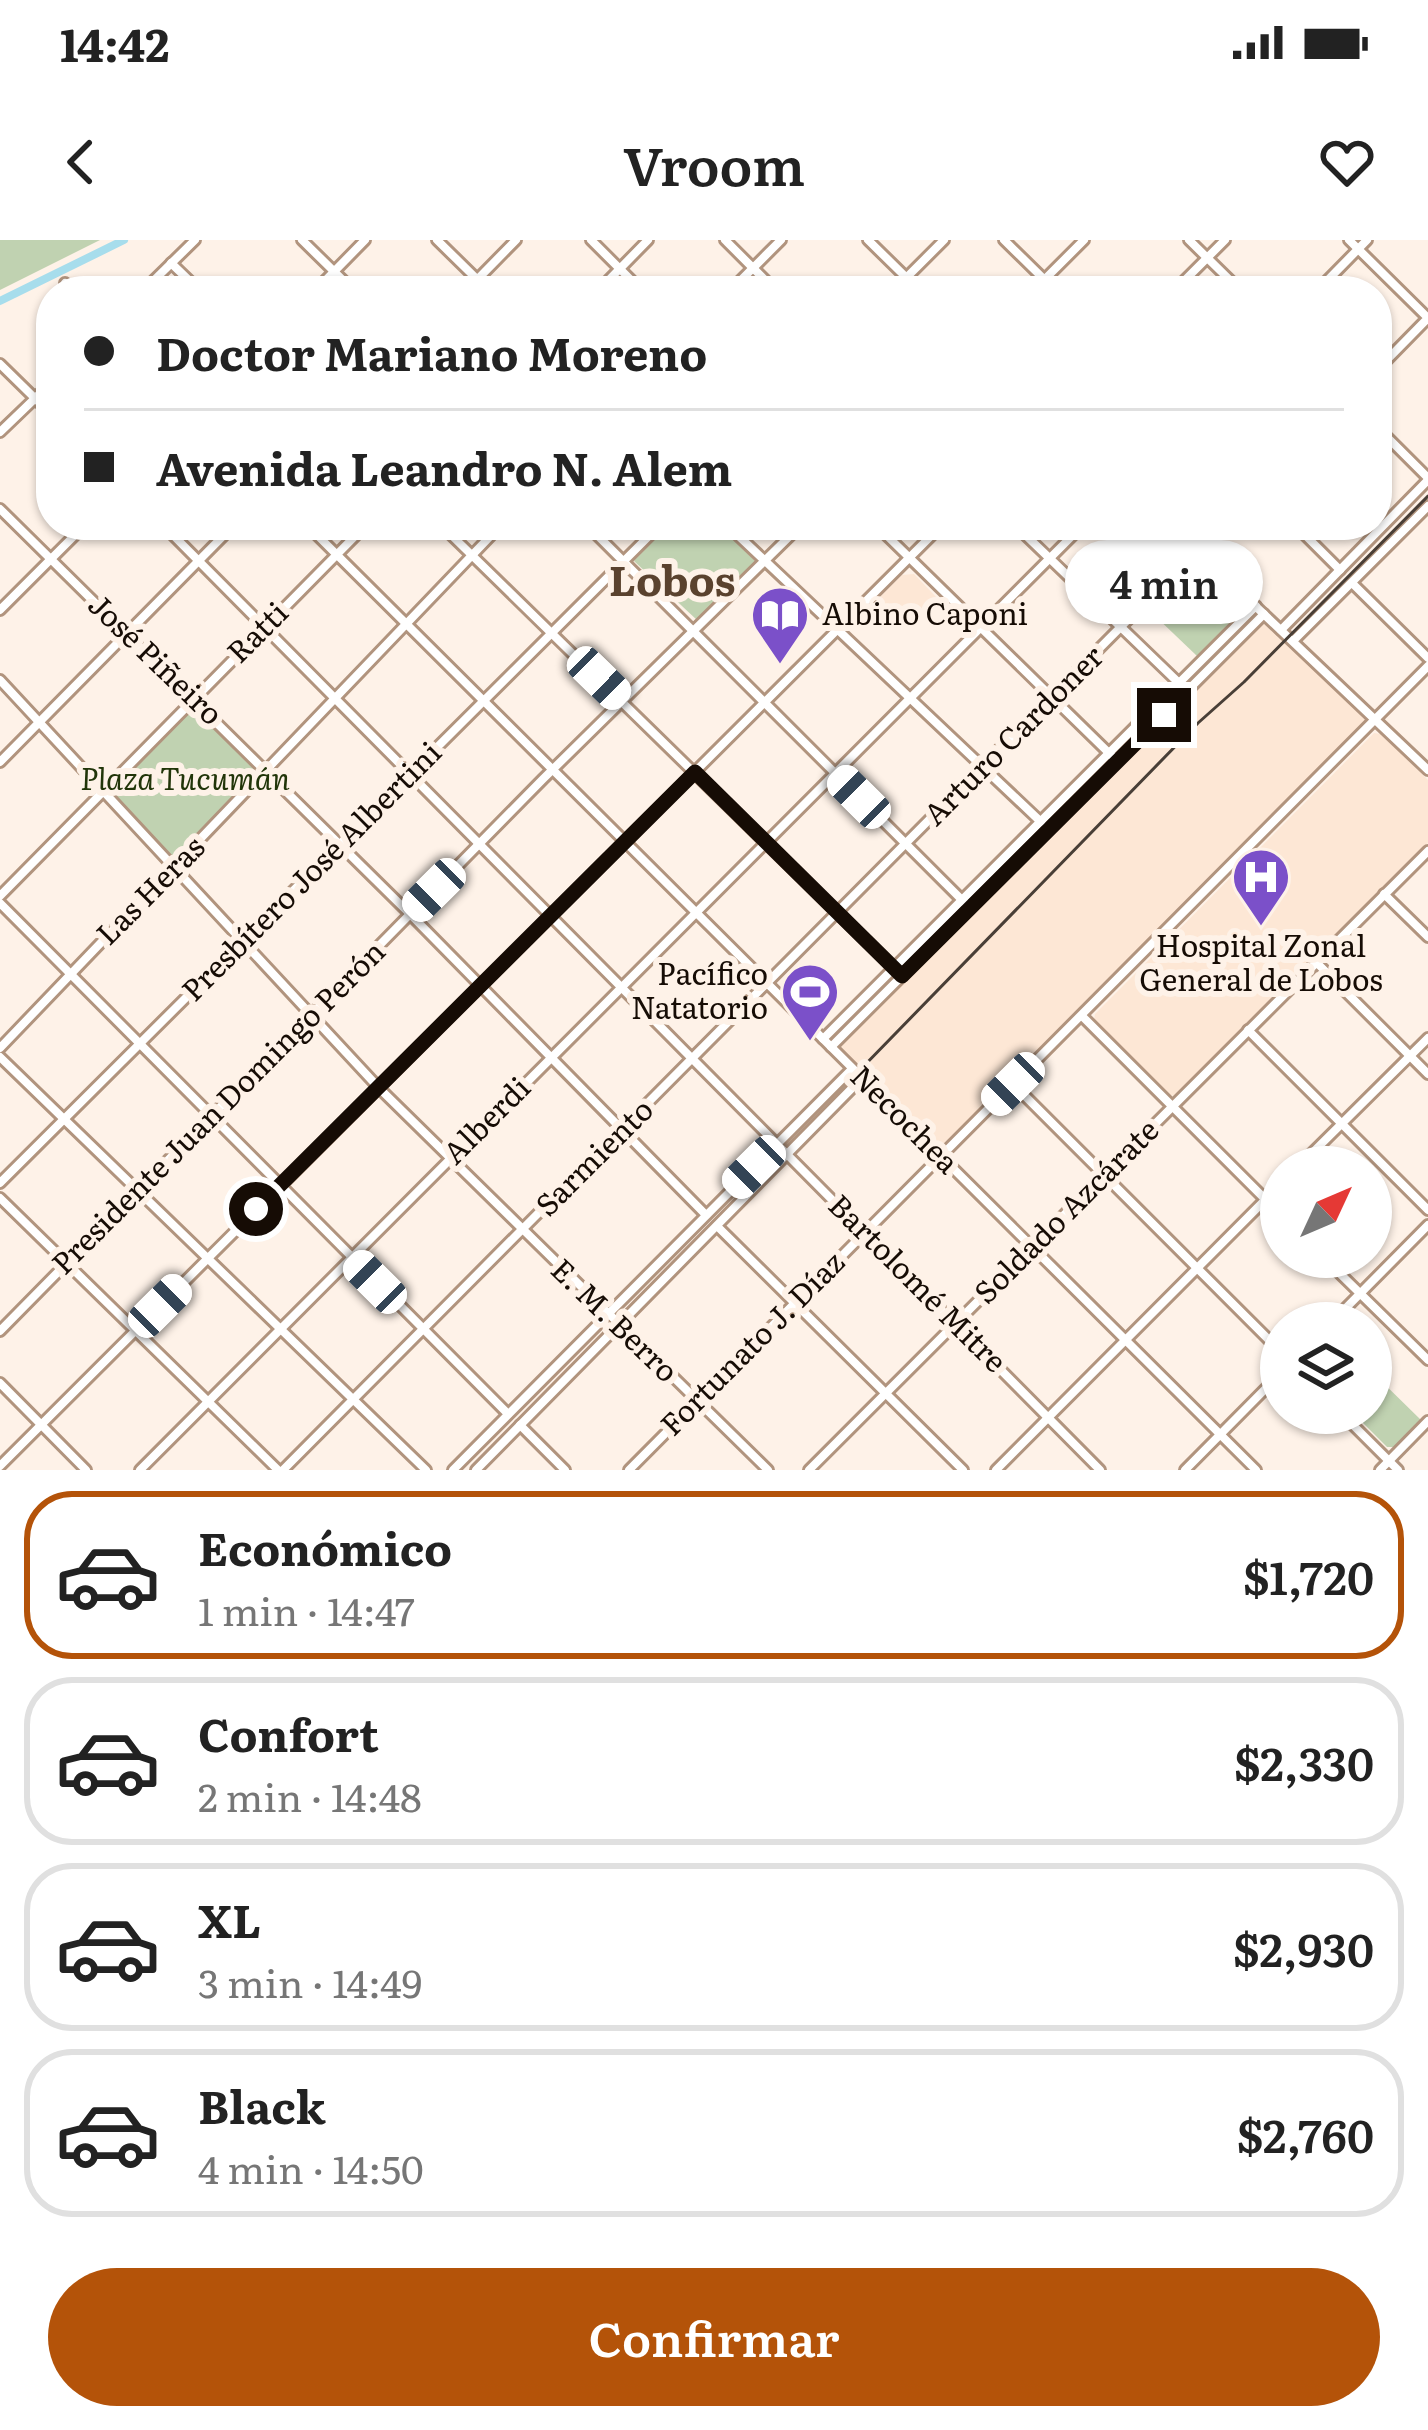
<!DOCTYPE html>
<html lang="es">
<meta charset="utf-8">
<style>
body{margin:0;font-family:Literata,serif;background:#f6f6f6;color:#222;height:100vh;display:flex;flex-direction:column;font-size:45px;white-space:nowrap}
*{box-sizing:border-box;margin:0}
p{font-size:39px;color:#767676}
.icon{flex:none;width:66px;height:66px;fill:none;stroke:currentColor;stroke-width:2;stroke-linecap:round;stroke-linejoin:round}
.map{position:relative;height:1230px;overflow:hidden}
.panel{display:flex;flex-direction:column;background:#fff;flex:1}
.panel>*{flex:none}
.banner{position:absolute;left:36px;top:36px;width:1356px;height:264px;border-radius:48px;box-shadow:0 3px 9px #0004;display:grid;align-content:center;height:264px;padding:0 48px;background:#fff}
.needle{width:78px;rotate:46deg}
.buttons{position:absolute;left:1260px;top:906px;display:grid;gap:24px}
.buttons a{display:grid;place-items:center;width:132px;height:132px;border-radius:50%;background:#fff;box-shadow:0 3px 9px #0004;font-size:60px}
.end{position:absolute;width:54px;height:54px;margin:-27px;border:15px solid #160c05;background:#fff;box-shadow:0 0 0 6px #fff}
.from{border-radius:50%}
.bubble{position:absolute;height:84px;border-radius:42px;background:#fff;box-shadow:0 3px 9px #0004;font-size:39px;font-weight:600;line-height:84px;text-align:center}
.car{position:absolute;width:36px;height:72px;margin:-36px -18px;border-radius:15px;box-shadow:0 0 9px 3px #0007;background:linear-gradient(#fff 24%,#345 0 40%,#fff 0 76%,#345 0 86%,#fff 0)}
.banner b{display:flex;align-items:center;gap:42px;height:114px;font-size:45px}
.banner b+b{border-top:3px solid #e0e0e0}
.banner i{width:30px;height:30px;background:#222}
ul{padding:21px 0 0;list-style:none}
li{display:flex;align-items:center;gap:36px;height:168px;margin:0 24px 18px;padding:0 24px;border:6px solid #e0e0e0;border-radius:48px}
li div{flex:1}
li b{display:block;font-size:45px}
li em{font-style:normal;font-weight:600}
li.active{border-color:#b45309}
li>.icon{width:108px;height:108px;stroke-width:1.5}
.button{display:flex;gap:24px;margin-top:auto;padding:24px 48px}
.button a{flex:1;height:138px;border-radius:72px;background:#b45309;color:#fff;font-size:48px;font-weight:600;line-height:138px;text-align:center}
.status{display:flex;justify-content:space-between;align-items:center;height:84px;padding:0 60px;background:#fff;direction:ltr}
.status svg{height:33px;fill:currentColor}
header{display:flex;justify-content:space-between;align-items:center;height:156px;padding:0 48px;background:#fff;font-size:54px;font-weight:600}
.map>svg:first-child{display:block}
</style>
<div class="status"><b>14:42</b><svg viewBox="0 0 49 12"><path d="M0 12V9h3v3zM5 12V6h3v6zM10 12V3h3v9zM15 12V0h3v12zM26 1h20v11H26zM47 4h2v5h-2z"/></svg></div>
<header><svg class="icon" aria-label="back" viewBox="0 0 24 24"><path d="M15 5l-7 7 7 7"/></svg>Vroom<svg class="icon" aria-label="heart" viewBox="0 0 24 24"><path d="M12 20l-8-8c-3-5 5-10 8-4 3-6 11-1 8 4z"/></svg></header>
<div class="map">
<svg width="1428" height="1230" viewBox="0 0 1428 1230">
<rect width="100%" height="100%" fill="#fef2e8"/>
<!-- built -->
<g fill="#fde7d5">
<polygon points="914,334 939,360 908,390 878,359 902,335"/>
<polygon points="1265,380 1371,480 940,910 838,808"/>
<polygon points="1374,493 1381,494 1428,540 1428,603 1175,856 1170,855 1094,780 1095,774"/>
</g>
<!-- green -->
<g fill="#c0d2b1">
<polygon points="0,0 100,0 0,50"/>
<polygon points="664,285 720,285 755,321 753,327 698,381 634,321 637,313"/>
<polygon points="1195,331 1203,333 1241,371 1197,416 1152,373"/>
<polygon points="195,465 260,530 174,620 110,550"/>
<polygon points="1371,1131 1422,1181 1396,1207 1387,1207 1353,1173 1371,1173"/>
</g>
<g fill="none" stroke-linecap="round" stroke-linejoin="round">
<!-- canal -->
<polyline stroke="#a7ddec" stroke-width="8" points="0,61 124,0"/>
<defs>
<g id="minor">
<polyline points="302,0 354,51"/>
<polyline points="437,0 489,51"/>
<polyline points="591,0 642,51"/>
<polyline points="725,0 776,51"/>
<polyline points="868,0 920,51"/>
<polyline points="1004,0 1056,51"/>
<polyline points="1189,0 1241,51"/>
<polyline points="1349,0 1428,78 1377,130"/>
<polyline points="171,23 200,51"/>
<polyline points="65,43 73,51"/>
<polyline points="143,51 195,0"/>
<polyline points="315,51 365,0"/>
<polyline points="466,51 516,0"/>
<polyline points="598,51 648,0"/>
<polyline points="730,51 781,0"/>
<polyline points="893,51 944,0"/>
<polyline points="1033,51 1084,0"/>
<polyline points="1174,51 1225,0"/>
<polyline points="1317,51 1367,0"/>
<polyline points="0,124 51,174"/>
<polyline points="1377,187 1428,238"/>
<polyline points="0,192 51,143"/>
<polyline points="0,269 410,674 706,975"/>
<polyline points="163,285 1100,1230"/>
<polyline points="307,285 1256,1230"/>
<polyline points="441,285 902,736"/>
<polyline points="587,285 965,663"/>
<polyline points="727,285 1041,582"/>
<polyline points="876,285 1112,516"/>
<polyline points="1015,285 1182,446"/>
<polyline points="1170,285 1428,530"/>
<polyline points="1295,285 1340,330"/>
<polyline points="1352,343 1428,418"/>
<polyline points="0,370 85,285"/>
<polyline points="1281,390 1428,240"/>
<polyline points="1293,401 1428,266"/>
<polyline points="0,440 379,848 768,1230"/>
<polyline points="0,522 234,285"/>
<polyline points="1384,654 1428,697"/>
<polyline points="0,656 366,285"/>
<polyline points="0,663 508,1174"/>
<polyline points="1316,722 1428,834"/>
<polyline points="1082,776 1281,975"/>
<polyline points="1248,790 1428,970"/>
<polyline points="823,799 1256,366"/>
<polyline points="831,807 1264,374"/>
<polyline points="0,808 501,285"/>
<polyline points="0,817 426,1230"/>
<polyline points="1013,844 1281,1112"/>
<polyline points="1298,927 1428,798"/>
<polyline points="0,943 660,285"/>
<polyline points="0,958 278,1230"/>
<polyline points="717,986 963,1230"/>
<polyline points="1323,1017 1428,1120"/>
<polyline points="1331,1083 1428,985"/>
<polyline points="0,1091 543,539 801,285"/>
<polyline points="0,1143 86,1230"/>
<polyline points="1341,1173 1398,1230"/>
<polyline points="520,1185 565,1230"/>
<polyline points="0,1226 942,285"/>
<polyline points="140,1230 1083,285"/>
<polyline points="283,1230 1222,285"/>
<polyline points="453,1230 852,829"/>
<polyline points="476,1230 862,838"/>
<polyline points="629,1230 1428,426"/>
<polyline points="809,1230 1428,611"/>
<polyline points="996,1230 1281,944"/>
<polyline points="1185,1230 1281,1133"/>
<polyline points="1380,1230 1428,1181"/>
</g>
</defs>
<!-- minor casing -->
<use href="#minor" stroke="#b1947e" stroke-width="14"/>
<!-- minor -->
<use href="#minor" stroke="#fff" stroke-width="8"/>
<!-- rail -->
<polyline stroke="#493f37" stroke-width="3" points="857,833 1198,483 1244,442 1428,256"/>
</g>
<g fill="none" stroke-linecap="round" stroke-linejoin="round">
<!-- route -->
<polyline stroke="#160c05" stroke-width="15" points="256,969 695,532 902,736 1164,475"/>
</g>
<!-- icons -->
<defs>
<symbol id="library-pin" viewBox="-11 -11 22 30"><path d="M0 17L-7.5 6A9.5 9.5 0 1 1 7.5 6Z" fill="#7b50c9" stroke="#fef2e8"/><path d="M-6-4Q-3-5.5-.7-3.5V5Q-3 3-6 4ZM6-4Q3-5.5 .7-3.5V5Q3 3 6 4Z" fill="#fff"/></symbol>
<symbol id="hospital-pin" viewBox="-11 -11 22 30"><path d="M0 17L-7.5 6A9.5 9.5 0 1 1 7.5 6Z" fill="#7b50c9" stroke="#fef2e8"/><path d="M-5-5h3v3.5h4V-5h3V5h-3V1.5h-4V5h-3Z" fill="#fff"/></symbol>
<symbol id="stadium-pin" viewBox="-11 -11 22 30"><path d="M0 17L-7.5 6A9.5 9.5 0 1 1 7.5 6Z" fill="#7b50c9" stroke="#fef2e8"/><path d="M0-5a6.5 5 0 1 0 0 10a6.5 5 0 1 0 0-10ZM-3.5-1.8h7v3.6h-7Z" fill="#fff"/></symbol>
</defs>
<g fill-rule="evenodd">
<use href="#library-pin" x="747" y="342" width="66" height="90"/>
<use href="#hospital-pin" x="1228" y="604" width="66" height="90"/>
<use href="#stadium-pin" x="777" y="719" width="66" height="90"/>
</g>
<g text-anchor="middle" stroke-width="12" stroke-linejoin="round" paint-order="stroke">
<!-- poi labels -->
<g font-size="30" fill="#160c05" stroke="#fef2e8" text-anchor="start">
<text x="822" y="385">Albino Caponi</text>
<text x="1261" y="717" text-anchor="middle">Hospital Zonal<tspan x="1261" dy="34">General de Lobos</tspan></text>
<text x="768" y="745" text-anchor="end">Pacífico<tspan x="768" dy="34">Natatorio</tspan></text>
</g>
<!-- street labels -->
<g font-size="30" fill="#160c05" stroke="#fef2e8">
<text transform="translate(258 393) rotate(-45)" y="10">Ratti</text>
<text transform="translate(155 420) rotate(44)" y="10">José Piñeiro</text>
<text transform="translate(1014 496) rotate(-45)" y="10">Arturo Cardoner</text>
<text transform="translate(312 632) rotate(-45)" y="10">Presbítero José Albertini</text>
<text transform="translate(151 651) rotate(-45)" y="10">Las Heras</text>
<text transform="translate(219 868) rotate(-45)" y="10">Presidente Juan Domingo Perón</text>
<text transform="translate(904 880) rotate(45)" y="10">Necochea</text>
<text transform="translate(487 881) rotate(-45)" y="10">Alberdi</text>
<text transform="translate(595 918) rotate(-45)" y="10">Sarmiento</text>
<text transform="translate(1067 972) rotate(-45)" y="10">Soldado Azcárate</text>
<text transform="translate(917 1044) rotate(45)" y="10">Bartolomé Mitre</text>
<text transform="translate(614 1081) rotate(44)" y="10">E. M. Berro</text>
<text transform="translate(753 1104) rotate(-45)" y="10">Fortunato J. Díaz</text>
</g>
<!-- park labels -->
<g font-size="30" font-style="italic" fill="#213509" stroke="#fef2e8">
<text x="185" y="550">Plaza Tucumán</text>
</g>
<!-- district labels -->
<g font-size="42" font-weight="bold" fill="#5a422e" stroke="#fef2e8">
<text x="672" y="356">Lobos</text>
</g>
</g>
</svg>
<div class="buttons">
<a><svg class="needle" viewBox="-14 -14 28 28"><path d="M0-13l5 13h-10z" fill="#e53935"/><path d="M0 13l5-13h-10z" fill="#767676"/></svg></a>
<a><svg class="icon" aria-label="layers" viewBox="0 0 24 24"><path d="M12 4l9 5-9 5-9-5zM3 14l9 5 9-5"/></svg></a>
</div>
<i class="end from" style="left:256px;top:969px"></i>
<i class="end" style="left:1164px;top:475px"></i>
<div class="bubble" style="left:1065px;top:300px;width:198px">4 min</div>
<i class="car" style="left:599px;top:438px;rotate:134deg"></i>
<i class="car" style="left:859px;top:557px;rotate:315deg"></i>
<i class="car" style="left:434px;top:650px;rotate:225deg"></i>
<i class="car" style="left:1013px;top:844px;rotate:225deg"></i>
<i class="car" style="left:754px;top:927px;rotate:225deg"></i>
<i class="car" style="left:375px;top:1042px;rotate:315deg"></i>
<i class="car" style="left:160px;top:1066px;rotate:45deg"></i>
<div class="banner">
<b><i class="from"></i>Doctor Mariano Moreno</b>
<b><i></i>Avenida Leandro N. Alem</b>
</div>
</div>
<section class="panel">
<ul>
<li class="active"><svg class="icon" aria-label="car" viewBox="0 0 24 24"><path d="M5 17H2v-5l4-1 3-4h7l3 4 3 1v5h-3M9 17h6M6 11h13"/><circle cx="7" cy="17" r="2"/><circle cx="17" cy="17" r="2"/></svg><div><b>Económico</b><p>1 min · 14:47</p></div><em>$1,720</em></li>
<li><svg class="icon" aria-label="car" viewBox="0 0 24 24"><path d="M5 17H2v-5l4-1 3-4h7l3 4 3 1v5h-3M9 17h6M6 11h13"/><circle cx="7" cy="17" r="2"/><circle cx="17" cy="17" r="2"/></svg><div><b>Confort</b><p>2 min · 14:48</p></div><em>$2,330</em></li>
<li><svg class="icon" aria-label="car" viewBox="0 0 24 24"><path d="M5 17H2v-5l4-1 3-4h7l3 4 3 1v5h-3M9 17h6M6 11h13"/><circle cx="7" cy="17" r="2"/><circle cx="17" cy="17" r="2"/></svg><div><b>XL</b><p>3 min · 14:49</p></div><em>$2,930</em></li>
<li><svg class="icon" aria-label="car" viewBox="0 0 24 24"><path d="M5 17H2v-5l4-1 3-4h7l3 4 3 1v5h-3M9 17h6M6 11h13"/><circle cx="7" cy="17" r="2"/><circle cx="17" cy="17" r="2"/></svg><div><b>Black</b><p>4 min · 14:50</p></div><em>$2,760</em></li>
</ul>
<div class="button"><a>Confirmar</a></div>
</section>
